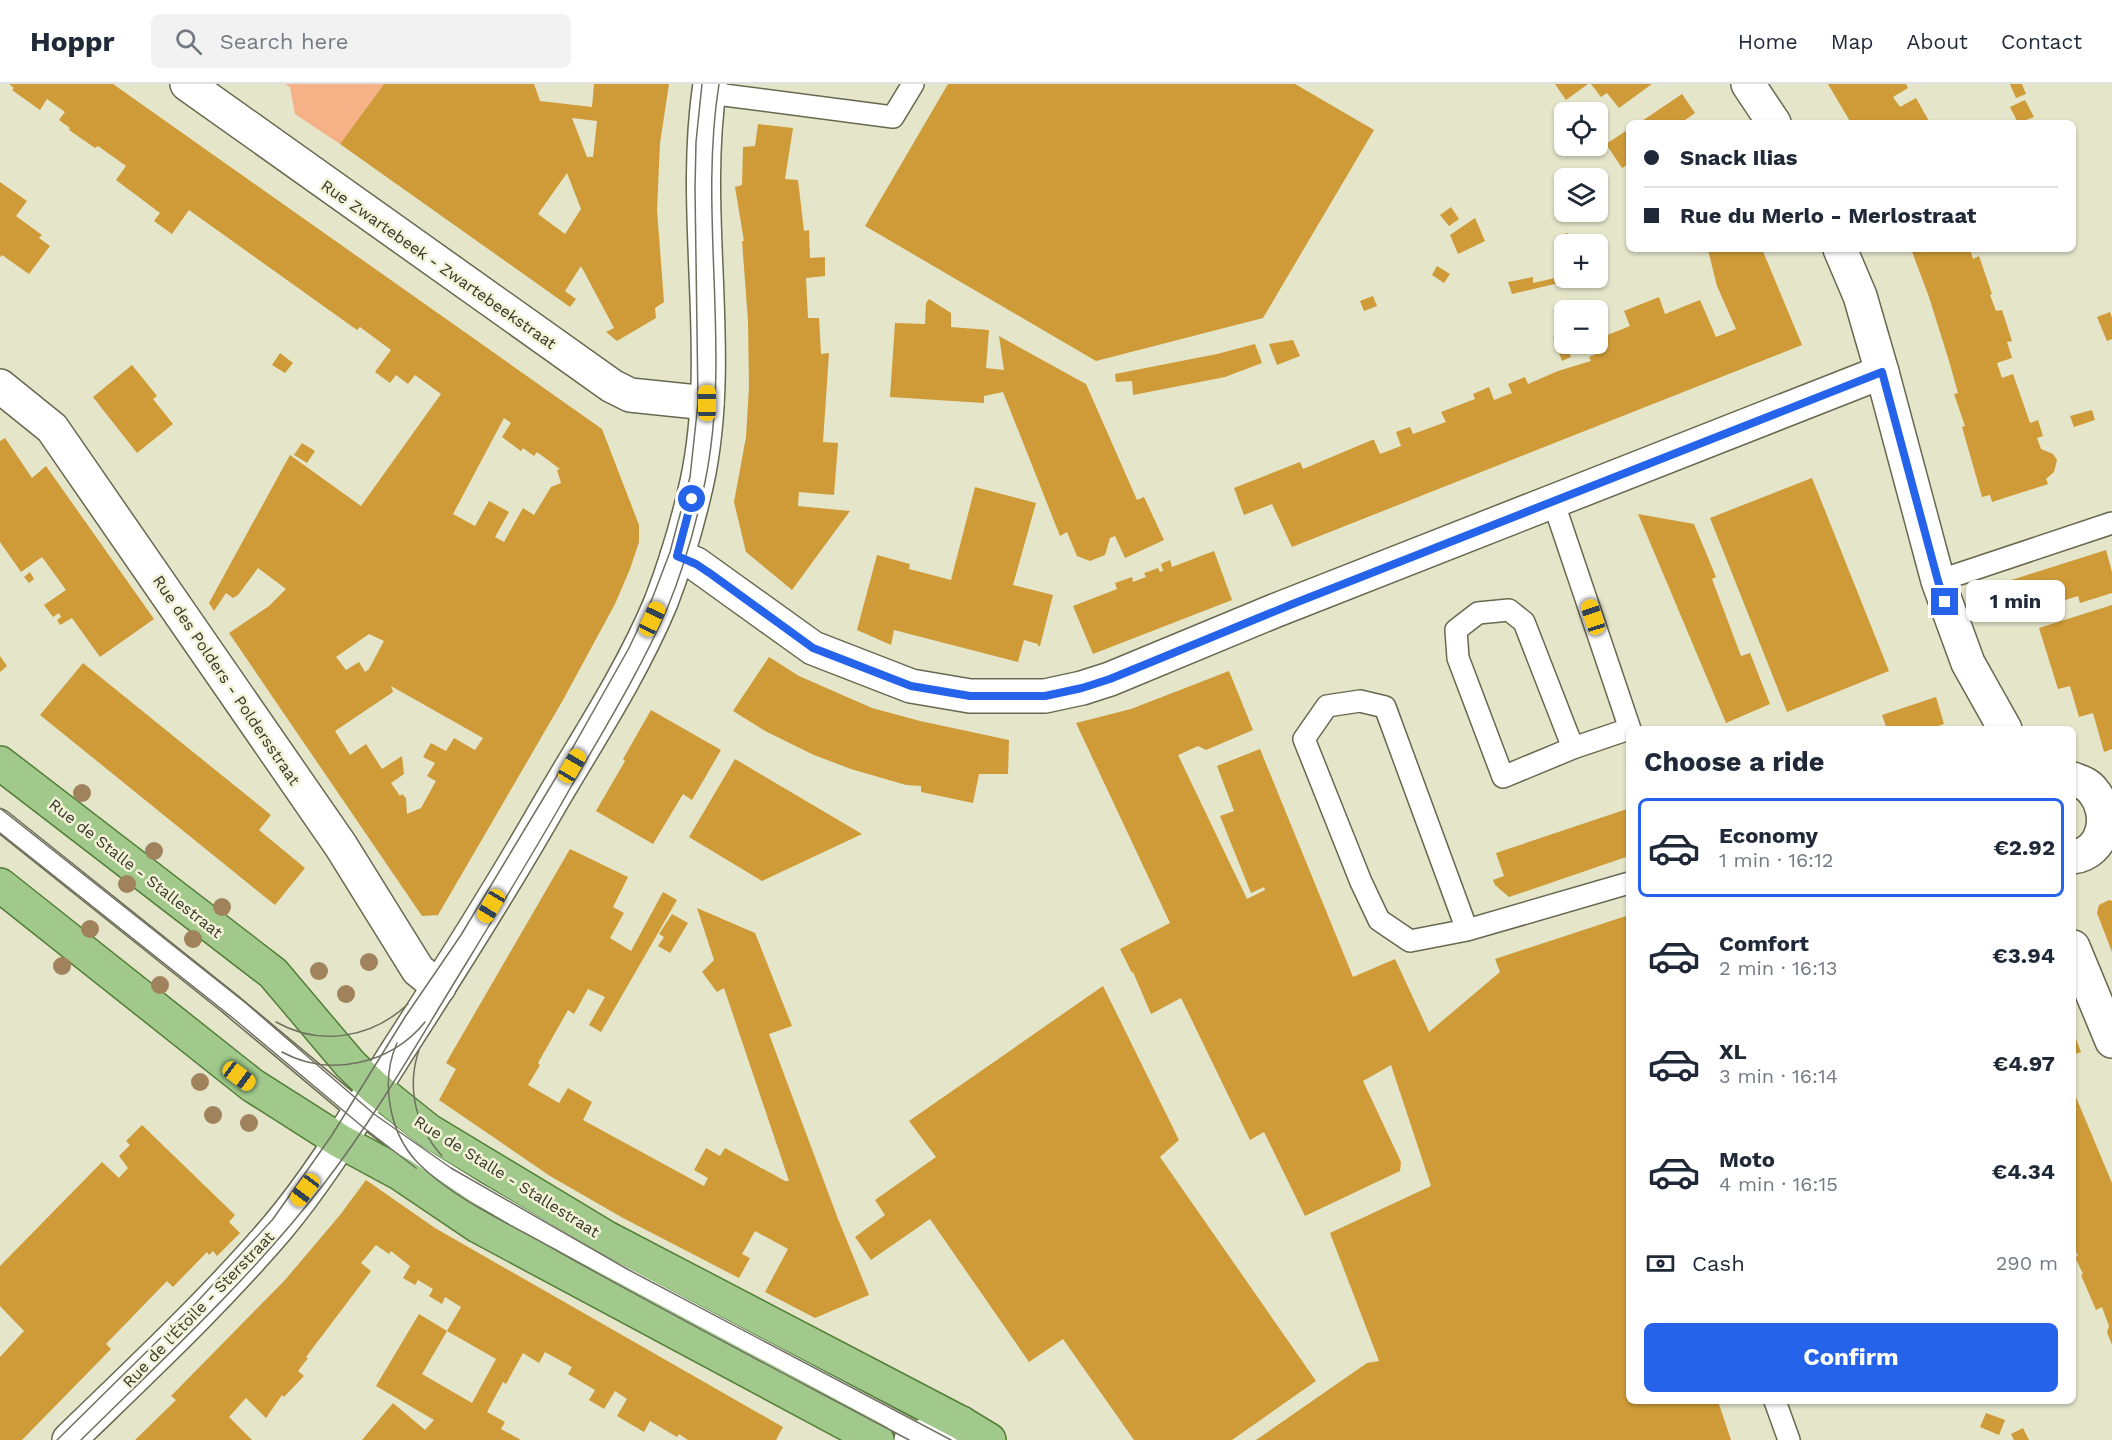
<!DOCTYPE html>
<meta charset="utf-8">
<style>
body{margin:0;font-family:"Work Sans",sans-serif;background:#f2f2f3;color:#1f2937;height:100vh;display:flex;flex-direction:column;font-size:22px;white-space:nowrap}
*{box-sizing:border-box;margin:0}
p{font-size:20px;color:#747a83}
.icon{flex:none;width:33px;height:33px;fill:none;stroke:currentColor;stroke-width:2;stroke-linecap:round;stroke-linejoin:round}
.map{position:relative;flex:1;overflow:hidden}
.side{position:absolute;left:1626px;top:642px;width:450px;height:678px;display:flex;flex-direction:column;background:#fff;border-radius:9px;box-shadow:0 2px 4px #0004}
.side>*{flex:none}
.top-card{position:absolute;left:1626px;top:36px;width:450px;height:132px;border-radius:9px;box-shadow:0 2px 4px #0004;display:grid;align-content:center;height:132px;padding:0 18px;background:#fff}
.buttons{position:absolute;left:1554px;top:18px;display:grid;gap:12px}
.buttons a{display:grid;place-items:center;width:54px;height:54px;border-radius:9px;background:#fff;box-shadow:0 2px 4px #0004;font-size:30px}
.end{position:absolute;width:27px;height:27px;margin:-14px;border:8px solid #2563eb;background:#fff;box-shadow:0 0 0 3px #fff}
.from{border-radius:50%}
.bubble{position:absolute;height:42px;border-radius:9px;background:#fff;box-shadow:0 2px 4px #0004;font-size:20px;font-weight:700;line-height:42px;text-align:center}
.car{position:absolute;width:18px;height:36px;margin:-18px -9px;border-radius:8px;box-shadow:0 0 4px 2px #0007;background:linear-gradient(#f5c518 24%,#345 0 40%,#f5c518 0 76%,#345 0 86%,#f5c518 0)}
.top-card b{display:flex;align-items:center;gap:21px;height:57px;font-size:22px}
.top-card b+b{border-top:2px solid #e0e1e3}
.top-card i{width:15px;height:15px;background:#1f2937}
ul{padding:0;list-style:none}
li{display:flex;align-items:center;gap:18px;height:99px;margin:0 12px 9px;padding:0 6px;border:3px solid transparent;border-radius:9px}
li div{flex:1}
li b{display:block;font-size:22px}
li em{font-style:normal;font-weight:700}
li.active{border-color:#2563eb}
li>.icon{width:54px;height:54px;stroke-width:1.5}
h2{padding:0 18px;font-size:27px;line-height:72px}
.pay{display:flex;align-items:center;gap:15px;height:66px;padding:0 18px;font-size:22px}
.pay p{margin-inline-start:auto}
.cta{display:flex;gap:12px;margin-top:auto;padding:12px 18px}
.cta a{flex:1;height:69px;border-radius:9px;background:#2563eb;color:#fff;font-size:24px;font-weight:700;line-height:69px;text-align:center}
header{display:flex;align-items:center;gap:36px;box-sizing:border-box;height:84px;padding:0 30px;background:#fff;border-bottom:2px solid #e0e1e3}
header strong{font-size:28px}
nav{display:flex;gap:33px;margin-inline-start:auto;font-size:21px}
.search{width:420px;height:54px;background:#f2f2f3;display:flex;align-items:center;gap:15px;box-sizing:border-box;padding:0 21px;border-radius:9px;color:#747a83;font-size:22px}
.map>svg:first-child{display:block}
</style>
<header>
<strong>Hoppr</strong>
<div class="search"><svg class="icon" aria-label="search" viewBox="0 0 24 24"><circle cx="10" cy="10" r="6"/><path d="M15 15l6 6"/></svg>Search here</div>
<nav><a>Home</a><a>Map</a><a>About</a><a>Contact</a></nav>
</header>
<div class="map">
<svg width="2112" height="1356" viewBox="0 0 2112 1356">
<rect width="100%" height="100%" fill="#e4e5c9"/>
<!-- green -->
<polygon fill="#f7b187" points="285,0 384,0 340,60 295,30 290,3"/>
<!-- building -->
<g fill="#ce9b38" fill-rule="evenodd">
<path d="M9 0H113L602 345 639 441V458L630 485 615 520 563 616 438 831 422 832 229 549 269 522 286 505 258 484 238 511 233 514 226 509 214 527 209 519 290 371 361 422 441 310 415 291 408 300 396 291 390 299 375 288 391 266 360 243 357 246 189 126 172 150 154 137 160 129 116 96 126 82 98 62 95 64 69 46 70 44 59 36 65 28 47 15 40 26 12 6 14 4ZM504 334 511 339 502 353 521 367 523 364 534 372 537 368 560 385 557 386 561 399 551 403 534 431 523 424 504 458 495 453 509 428 489 417 475 442 453 430ZM369 550 384 557 369 585 365 588 359 578 346 586 336 573ZM391 602 483 654 475 666 454 654 446 667 431 659 423 673 435 679 427 692 436 697 421 724 407 730 406 714 402 710 400 712 391 699 404 690 402 672 382 685 366 660 350 671 335 647 393 608Z"/>
<path d="M384 0H534L540 17 592 23 594 0H669L660 59 657 126 664 218 655 224 656 234 617 257 606 248 614 244 581 182 565 207 576 215 570 223 340 60ZM572 34 597 37 593 73H587ZM567 89 581 125 565 150 538 130Z"/>
<polygon points="948,0 1295,0 1374,46 1263,234 1096,277 865,142"/>
<polygon points="1555,0 1588,0 1566,16"/>
<polygon points="1591,0 1652,0 1619,24 1607,9 1601,13"/>
<polygon points="1828,0 1906,0 1908,4 1893,13 1900,23 1916,14 1930,39 1851,39"/>
<polygon points="2010,0 2022,0 2026,10 2016,14"/>
<polygon points="1682,10 1695,29 1681,39 1639,39"/>
<polygon points="2025,16 2034,33 2018,39 2010,23"/>
<polygon points="758,40 793,44 785,95 798,96 804,147 809,146 810,174 825,173 825,192 806,194 808,234 819,234 821,270 829,269 823,358 838,359 834,411 799,408 798,422 850,427 792,506 746,468 734,418 746,353 749,303 748,237 742,157 744,157 735,103 742,101 743,63 755,62"/>
<polygon points="1629,45 1629,80 1622,84 1606,60"/>
<polygon points="0,98 27,117 16,132 42,151 39,154 50,162 29,190 2,171 0,173"/>
<polygon points="1451,123 1459,135 1449,142 1440,131"/>
<polygon points="1475,134 1485,157 1458,170 1450,151"/>
<polygon points="1567,149 1574,153 1576,160 1564,160 1564,170 1559,167 1556,158 1560,151"/>
<polygon points="1713,165 1762,165 1802,261 1292,463 1272,420 1244,431 1234,404 1300,378 1303,385 1372,356 1374,356 1380,370 1401,362 1396,348 1410,343 1413,350 1446,338 1441,328 1475,315 1473,310 1489,303 1494,316 1512,309 1508,300 1525,293 1528,300 1558,287 1591,277 1589,273 1604,267 1602,262 1608,260 1605,252 1630,242 1624,227 1659,213 1665,230 1700,216 1716,253 1736,245 1717,202 1708,166"/>
<polygon points="1911,165 1970,165 1973,175 1979,172 1992,210 1990,211 1996,227 2002,226 2012,257 2007,258 2012,274 1997,279 2002,294 2013,290 2030,339 2038,336 2043,352 2037,354 2041,365 2053,370 2057,376 2054,388 2046,395 2048,400 1992,418 1990,411 1982,413 1962,343 1965,342 1954,310 1958,309 1949,277 1929,213"/>
<polygon points="1437,182 1450,190 1444,199 1432,191"/>
<polygon points="1564,192 1564,194 1580,194 1512,210 1508,198 1533,193 1533,199"/>
<polygon points="1373,212 1377,222 1364,227 1360,217"/>
<polygon points="929,215 951,229 951,243 989,246 986,284 1004,286 999,252 1086,300 1137,416 1144,413 1164,456 1125,474 1115,452 1110,454 1105,471 1090,477 1077,472 1067,448 1060,452 1003,308 984,312 984,319 890,313 895,239 925,240 926,219"/>
<polygon points="2110,228 2112,234 2112,255 2107,257 2097,233"/>
<polygon points="1562,250 1571,273 1562,277 1553,253"/>
<polygon points="1293,256 1300,272 1277,281 1269,260"/>
<polygon points="1255,260 1262,279 1225,293 1133,311 1132,297 1116,298 1115,290 1217,270"/>
<polygon points="280,269 293,279 285,289 272,281"/>
<polygon points="132,281 157,312 153,315 173,340 137,369 93,313"/>
<polygon points="2092,326 2095,336 2074,343 2070,332"/>
<polygon points="5,354 32,394 46,382 154,535 100,573 72,534 60,541 57,536 61,533 59,529 53,533 44,521 66,506 42,473 21,488 0,458 0,357"/>
<polygon points="302,359 315,367 307,379 294,371"/>
<polygon points="1812,394 1889,587 1787,628 1710,434"/>
<polygon points="975,403 1036,419 1013,501 1053,511 1040,562 1038,562 1038,560 1024,556 1018,578 894,546 891,561 857,546 877,471 910,480 909,485 951,496"/>
<polygon points="1638,430 1694,440 1716,493 1712,495 1741,572 1750,569 1770,620 1726,639"/>
<polygon points="2106,466 2112,488 2112,509 2080,519 2078,512 2015,532 2005,498"/>
<polygon points="1214,467 1232,516 1093,570 1073,522 1117,505 1115,499 1132,493 1133,498 1146,493 1144,489 1158,484 1160,488 1163,487 1161,480 1170,476 1172,483"/>
<polygon points="30,488 34,495 29,499 24,493"/>
<polygon points="2112,521 2112,665 2104,668 2093,629 2079,633 2070,602 2058,605 2039,544"/>
<polygon points="0,572 7,582 0,588"/>
<polygon points="769,573 799,592 872,624 920,637 1009,656 1008,690 979,690 973,719 921,708 921,702 906,701 851,685 814,671 767,648 733,627"/>
<polygon points="83,579 271,731 259,746 305,784 275,821 40,631"/>
<polygon points="1229,587 1253,646 1206,666 1198,662 1178,671 1247,815 1265,806 1264,803 1251,809 1220,732 1234,727 1217,682 1260,665 1353,893 1395,875 1429,948 1500,888 1495,875 1629,831 1629,1317 1718,1317 1731,1356 1256,1356 1367,1279 1379,1277 1330,1149 1431,1102 1391,981 1363,997 1401,1078 1400,1087 1305,1132 1264,1048 1250,1056 1181,914 1151,930 1133,888 1132,889 1120,865 1170,839 1076,639 1131,625"/>
<polygon points="1936,613 1944,640 1930,645 1887,645 1882,631"/>
<polygon points="651,626 721,666 692,716 683,710 653,760 596,727 625,677 623,675"/>
<polygon points="735,675 862,750 762,797 689,753"/>
<polygon points="1627,725 1629,772 1509,813 1495,801 1493,796 1504,792 1496,769"/>
<polygon points="570,765 628,793 613,823 624,829 610,854 631,867 663,808 677,816 601,948 589,941 605,913 588,905 574,930 568,926 538,979 540,981 528,1001 559,1019 568,1004 592,1018 583,1036 704,1102 708,1094 694,1086 706,1064 720,1072 725,1064 785,1097 789,1097 724,904 717,908 702,888 714,876 697,824 755,849 792,942 769,950 838,1135 869,1211 815,1234 765,1208 788,1165 755,1147 742,1170 750,1174 739,1194 623,1134 550,1092 439,1016 456,985 446,979"/>
<polygon points="2109,816 2112,817 2112,868 2097,829 2099,821"/>
<polygon points="672,830 688,839 670,869 658,862 664,853 659,850"/>
<polygon points="1103,902 1179,1056 1160,1073 1316,1297 1232,1356 1134,1356 1063,1255 1029,1278 930,1135 871,1176 855,1153 885,1131 875,1116 936,1073 909,1037"/>
<polygon points="2073,947 2081,968 2073,971"/>
<polygon points="2073,1006 2112,1099 2112,1261 2107,1248 2109,1242 2102,1223 2096,1226 2081,1191 2083,1190 2075,1173 2078,1172 2073,1161"/>
<polygon points="142,1041 235,1131 229,1138 240,1149 217,1172 213,1167 209,1171 207,1168 173,1203 167,1197 106,1260 111,1265 22,1356 0,1356 0,1273 24,1247 0,1222 0,1182 102,1078 119,1094 128,1084 119,1072 130,1061 126,1057"/>
<path d="M366 1096 435 1144 783 1343 776 1356H688L679 1350 677 1353 650 1337 644 1348 617 1332 627 1315 615 1307 604 1325 589 1316 595 1306 568 1290 572 1283 545 1268 539 1279 523 1269 506 1300 503 1298 487 1328 505 1338 501 1345 521 1356H362L393 1319 425 1346 434 1336 376 1302 419 1230 447 1247 461 1223 445 1213 442 1220 429 1212 433 1205 418 1196 415 1201 403 1194 410 1182 391 1167 389 1170 376 1161 361 1179 371 1187 306 1273 308 1274 298 1287 304 1292 284 1313 282 1311 266 1334 246 1314 229 1333 252 1356H135L176 1316 171 1312 285 1196 340 1131ZM447 1247 496 1275 472 1319 422 1290Z"/>
<polygon points="1986,1329 2005,1336 1999,1351 1980,1343"/>
<polygon points="2023,1344 2029,1356 2014,1356 2011,1350"/>
</g>
<g fill="none" stroke-linecap="round" stroke-linejoin="round">
<defs>
<g id="lane">
<polyline points="709,9 893,33 913,0"/>
<polyline points="1553,417 1630,645"/>
<polyline points="1938,497 2112,439"/>
<polyline points="1573,664 1524,538 1509,526 1478,529 1456,546 1458,574 1503,693 1573,664 1629,645"/>
<polyline points="0,736 229,919 351,1021 414,1070 472,1106 597,1179 929,1355"/>
<polyline points="1467,846 1410,857 1379,836 1361,798 1304,655 1327,622 1360,617 1385,623 1467,846 1629,799"/>
<polyline points="1775,1317 1789,1356"/>
</g>
<g id="street">
<polyline points="187,0 612,302 630,311 707,319"/>
<polyline points="1748,0 1774,39"/>
<polyline points="1840,165 1860,212 1882,288 1938,497 1968,579 2005,645"/>
<polyline points="0,302 52,344 341,762 418,886 439,903"/>
<polyline points="677,472 696,480 813,564 911,602 970,612 1045,612 1082,604 1110,595 1274,527 1882,288"/>
<path d="M2073 695C2081 698 2088 700 2093 707 2112 729 2105 769 2073 773"/>
<polyline points="2073,863 2112,957"/>
<polyline points="911,1356 961,1339"/>
</g>
<path id="secondary" d="M69 1356C140 1287 213 1219 277 1144 324 1088 361 1024 400 963 451 884 501 805 548 723 587 656 631 590 661 518 676 479 688 438 697 398 725 268 690 132 710 0"/>
<g id="primary">
<polyline points="0,679 273,889 350,980 374,1003 429,1047 605,1153 961,1339 989,1356"/>
<polyline points="0,801 252,1001 340,1057 401,1090 478,1142 877,1356"/>
</g>
</defs>
<!-- lane casing -->
<use href="#lane" stroke="#686850" stroke-width="24"/>
<!-- street casing -->
<use href="#street" stroke="#686850" stroke-width="36"/>
<!-- secondary casing -->
<use href="#secondary" stroke="#686850" stroke-width="36"/>
<!-- primary casing -->
<use href="#primary" stroke="#527e37" stroke-width="36"/>
<!-- lane -->
<use href="#lane" stroke="#fff" stroke-width="21"/>
<!-- street -->
<use href="#street" stroke="#fff" stroke-width="33"/>
<!-- secondary -->
<use href="#secondary" stroke="#fff" stroke-width="33"/>
<!-- primary -->
<use href="#primary" stroke="#a0c98b" stroke-width="33"/>
<!-- tram -->
<g stroke="#6f705f" stroke-width="1.5">
<polyline points="0,724 247,920 374,1030 451,1084 629,1186 951,1356"/>
<polyline points="0,749 234,935 364,1044 416,1084"/>
<path d="M276 938C320 963 372 954 408 920"/>
<path d="M397 959C380 997 389 1048 417 1078 452 1114 510 1140 554 1165 671 1231 791 1293 909 1356"/>
<path d="M419 966C406 1004 416 1043 442 1072"/>
<path d="M282 968C329 994 392 980 425 938"/>
<polyline points="57,1356 197,1218 273,1135 332,1051 405,933 461,851 555,695 629,564 652,515 670,468 690,393 698,319 695,104 696,58 702,0"/>
<path d="M81 1356C164 1274 251 1194 323 1101 377 1031 420 954 467 878 498 827 529 776 559 724 596 658 637 594 667 525 684 484 696 440 705 398 732 267 698 132 719 0"/>
</g>
</g>
<!-- trees -->
<g fill="#a0825d">
<circle cx="82" cy="709" r="9"/>
<circle cx="154" cy="767" r="9"/>
<circle cx="127" cy="800" r="9"/>
<circle cx="222" cy="823" r="9"/>
<circle cx="90" cy="845" r="9"/>
<circle cx="193" cy="855" r="9"/>
<circle cx="369" cy="878" r="9"/>
<circle cx="62" cy="882" r="9"/>
<circle cx="319" cy="887" r="9"/>
<circle cx="160" cy="901" r="9"/>
<circle cx="346" cy="910" r="9"/>
<circle cx="200" cy="998" r="9"/>
<circle cx="213" cy="1031" r="9"/>
<circle cx="249" cy="1039" r="9"/>
</g>
<g fill="none" stroke-linecap="round" stroke-linejoin="round">
<!-- route -->
<polyline stroke="#2563eb" stroke-width="8" points="692,415 677,472 696,480 711,490 813,564 911,602 970,612 1045,612 1082,604 1110,595 1295,519 1882,288 1938,497 1945,518"/>
</g>
<g text-anchor="middle" stroke-width="5" stroke-linejoin="round" paint-order="stroke">
<!-- street labels -->
<g font-size="16" fill="#36362b" stroke="#f2f2d6">
<text transform="translate(439 180) rotate(35)" y="6">Rue Zwartebeek - Zwartebeekstraat</text>
<text transform="translate(227 596) rotate(56)" y="6">Rue des Polders - Poldersstraat</text>
<text transform="translate(136 784) rotate(38)" y="6">Rue de Stalle - Stallestraat</text>
<text transform="translate(507 1092) rotate(32)" y="6">Rue de Stalle - Stallestraat</text>
<text transform="translate(198 1225) rotate(-46)" y="6">Rue de l'Étoile - Sterstraat</text>
</g>
</g>
</svg>
<div class="buttons">
<a><svg class="icon" aria-label="locate" viewBox="0 0 24 24"><circle cx="12" cy="12" r="6"/><path d="M12 2v4M12 18v4M2 12h4M18 12h4"/></svg></a>
<a><svg class="icon" aria-label="layers" viewBox="0 0 24 24"><path d="M12 4l9 5-9 5-9-5zM3 14l9 5 9-5"/></svg></a>
<a>+</a>
<a>−</a>
</div>
<i class="end from" style="left:692px;top:415px"></i>
<i class="end" style="left:1945px;top:518px"></i>
<div class="bubble" style="left:1966px;top:496px;width:99px">1 min</div>
<i class="car" style="left:707px;top:319px;rotate:0deg"></i>
<i class="car" style="left:1593px;top:533px;rotate:342deg"></i>
<i class="car" style="left:652px;top:535px;rotate:25deg"></i>
<i class="car" style="left:572px;top:682px;rotate:30deg"></i>
<i class="car" style="left:491px;top:822px;rotate:211deg"></i>
<i class="car" style="left:239px;top:992px;rotate:127deg"></i>
<i class="car" style="left:305px;top:1106px;rotate:217deg"></i>
<div class="top-card">
<b><i class="from"></i>Snack Ilias</b>
<b><i></i>Rue du Merlo - Merlostraat</b>
</div>
<section class="side">
<h2>Choose a ride</h2>
<ul>
<li class="active"><svg class="icon" aria-label="car" viewBox="0 0 24 24"><path d="M5 17H2v-5l4-1 3-4h7l3 4 3 1v5h-3M9 17h6M6 11h13"/><circle cx="7" cy="17" r="2"/><circle cx="17" cy="17" r="2"/></svg><div><b>Economy</b><p>1 min · 16:12</p></div><em>€2.92</em></li>
<li><svg class="icon" aria-label="car" viewBox="0 0 24 24"><path d="M5 17H2v-5l4-1 3-4h7l3 4 3 1v5h-3M9 17h6M6 11h13"/><circle cx="7" cy="17" r="2"/><circle cx="17" cy="17" r="2"/></svg><div><b>Comfort</b><p>2 min · 16:13</p></div><em>€3.94</em></li>
<li><svg class="icon" aria-label="car" viewBox="0 0 24 24"><path d="M5 17H2v-5l4-1 3-4h7l3 4 3 1v5h-3M9 17h6M6 11h13"/><circle cx="7" cy="17" r="2"/><circle cx="17" cy="17" r="2"/></svg><div><b>XL</b><p>3 min · 16:14</p></div><em>€4.97</em></li>
<li><svg class="icon" aria-label="car" viewBox="0 0 24 24"><path d="M5 17H2v-5l4-1 3-4h7l3 4 3 1v5h-3M9 17h6M6 11h13"/><circle cx="7" cy="17" r="2"/><circle cx="17" cy="17" r="2"/></svg><div><b>Moto</b><p>4 min · 16:15</p></div><em>€4.34</em></li>
</ul>
<div class="pay"><svg class="icon" aria-label="cash" viewBox="0 0 24 24"><path d="M3 7h18v10H3z"/><circle cx="12" cy="12" r="2"/></svg>Cash<p>290 m</p></div>
<div class="cta"><a>Confirm</a></div>
</section>
</div>
